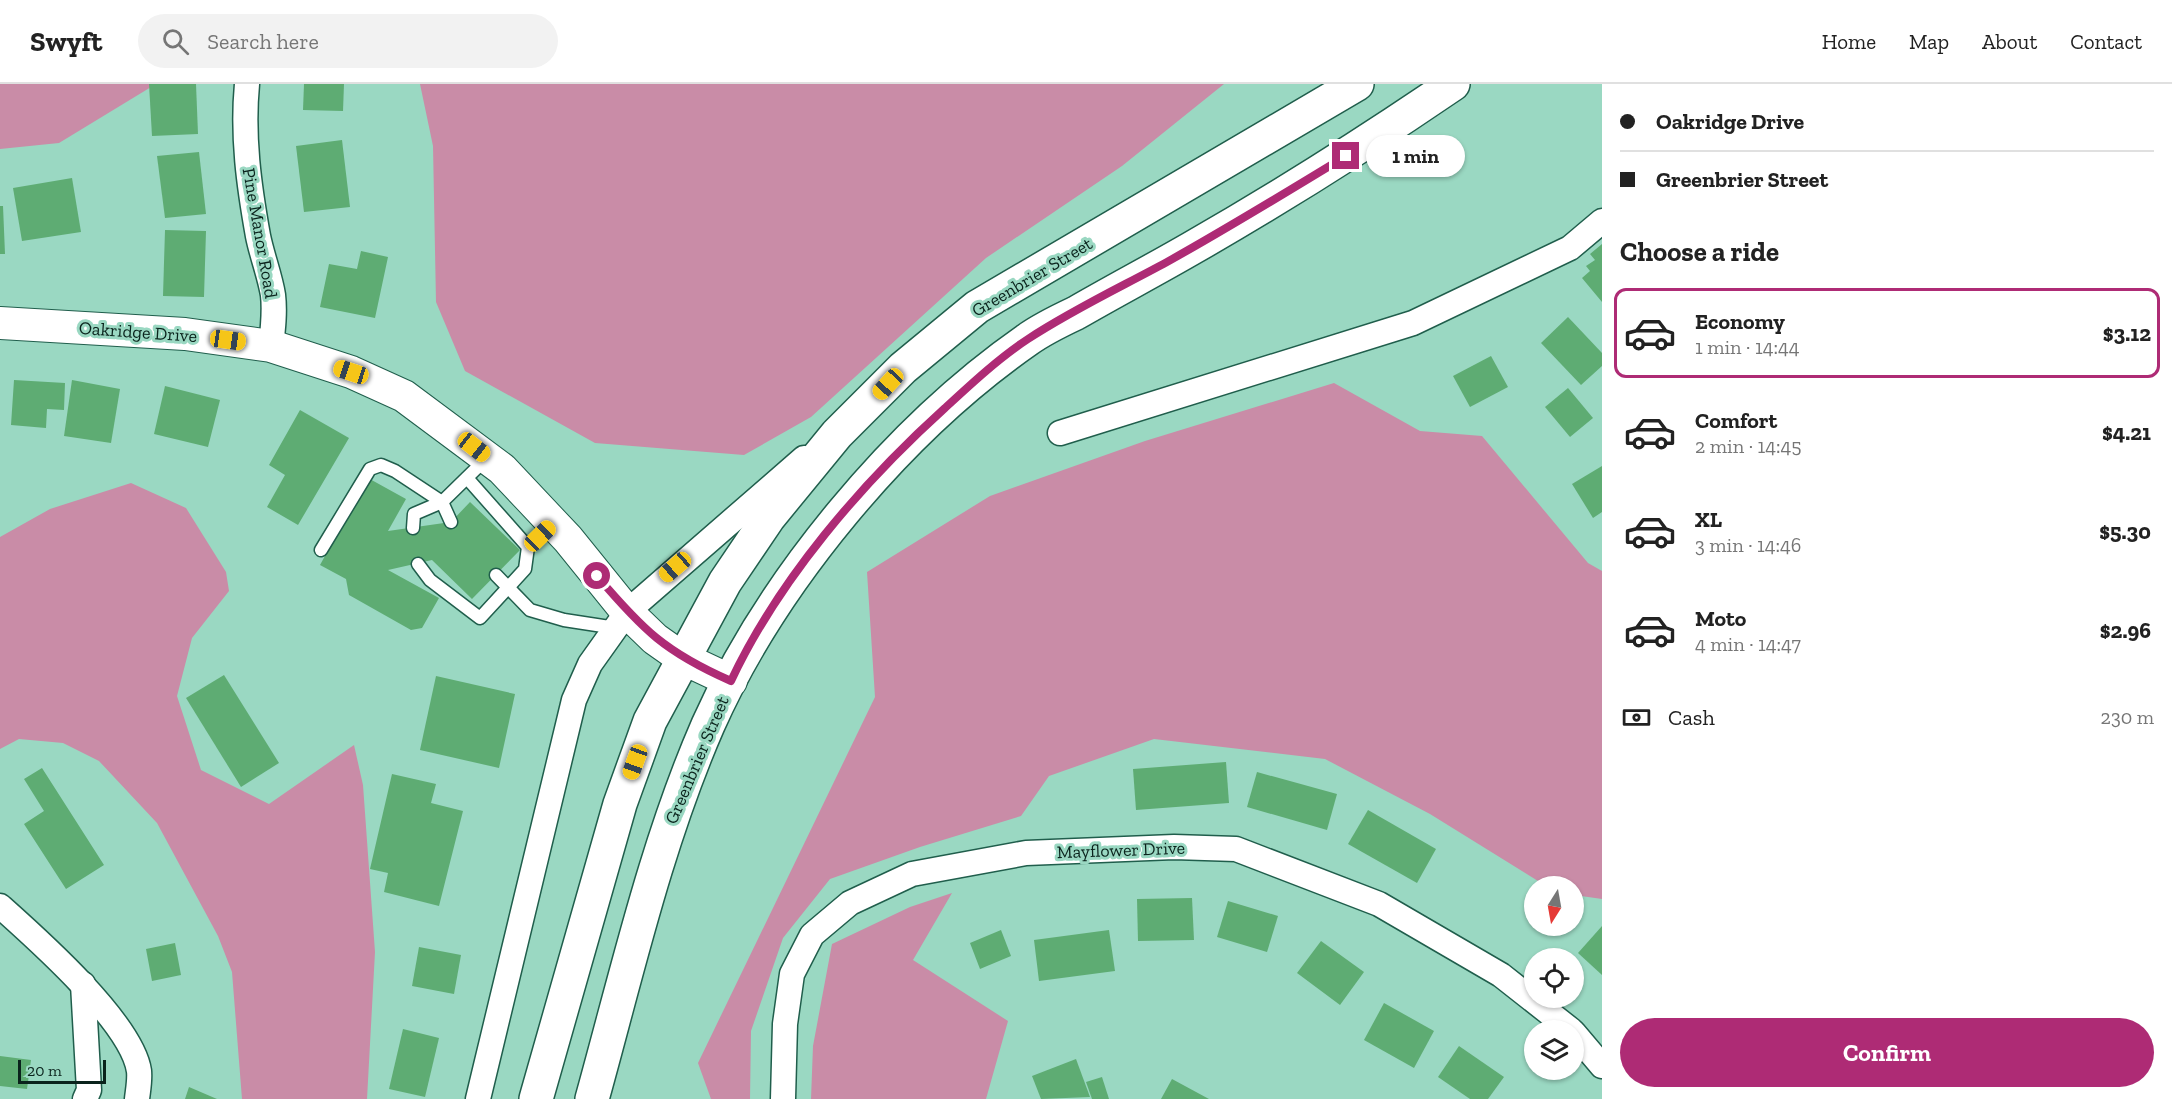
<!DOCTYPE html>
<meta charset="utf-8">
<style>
body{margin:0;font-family:"Zilla Slab",serif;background:#f2f2f2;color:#222;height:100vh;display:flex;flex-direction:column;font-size:22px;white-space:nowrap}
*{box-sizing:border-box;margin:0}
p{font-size:20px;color:#767676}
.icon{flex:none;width:33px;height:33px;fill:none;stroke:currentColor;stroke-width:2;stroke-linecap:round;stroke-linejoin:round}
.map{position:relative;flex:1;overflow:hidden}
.sheet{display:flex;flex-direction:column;background:#fff;width:570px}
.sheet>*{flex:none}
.hud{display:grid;align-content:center;height:132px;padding:0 18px;background:#fff}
.needle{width:39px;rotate:191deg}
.controls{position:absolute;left:1524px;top:792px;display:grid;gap:12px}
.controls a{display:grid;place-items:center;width:60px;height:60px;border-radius:50%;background:#fff;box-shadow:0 2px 4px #0004;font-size:30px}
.scale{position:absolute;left:18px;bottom:15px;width:88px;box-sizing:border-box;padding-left:6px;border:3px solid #0a231c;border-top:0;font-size:16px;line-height:21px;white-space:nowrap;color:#0a231c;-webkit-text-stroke:4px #9ad8c2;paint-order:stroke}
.end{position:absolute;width:27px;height:27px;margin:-14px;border:8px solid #ae2b75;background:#fff;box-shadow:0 0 0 3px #fff}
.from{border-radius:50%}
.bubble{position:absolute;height:42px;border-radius:21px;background:#fff;box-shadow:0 2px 4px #0004;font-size:20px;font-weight:700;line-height:42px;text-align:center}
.car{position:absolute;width:18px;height:36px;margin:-18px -9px;border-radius:8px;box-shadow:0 0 4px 2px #0007;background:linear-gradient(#f5c518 24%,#345 0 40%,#f5c518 0 76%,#345 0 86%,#f5c518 0)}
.hud b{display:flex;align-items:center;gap:21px;height:57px;font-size:22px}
.hud b+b{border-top:2px solid #e0e0e0}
.hud i{width:15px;height:15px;background:#222}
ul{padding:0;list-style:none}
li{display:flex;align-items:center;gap:18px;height:90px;margin:0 12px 9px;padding:0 6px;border:3px solid transparent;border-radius:12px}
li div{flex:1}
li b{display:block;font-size:22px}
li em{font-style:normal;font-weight:700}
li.active{border-color:#ae2b75}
li>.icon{width:54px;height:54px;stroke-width:1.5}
h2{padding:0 18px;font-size:27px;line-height:72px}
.pay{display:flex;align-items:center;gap:15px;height:66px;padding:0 18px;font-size:22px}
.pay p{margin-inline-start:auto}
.primary-button{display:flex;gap:12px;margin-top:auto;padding:12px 18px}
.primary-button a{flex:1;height:69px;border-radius:36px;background:#ae2b75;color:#fff;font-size:24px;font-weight:700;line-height:69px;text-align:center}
header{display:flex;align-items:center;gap:36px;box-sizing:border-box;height:84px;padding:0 30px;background:#fff;border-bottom:2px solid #e0e0e0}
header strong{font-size:28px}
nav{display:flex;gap:33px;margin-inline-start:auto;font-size:21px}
.search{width:420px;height:54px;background:#f2f2f2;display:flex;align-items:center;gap:15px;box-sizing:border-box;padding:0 21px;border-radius:33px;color:#767676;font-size:22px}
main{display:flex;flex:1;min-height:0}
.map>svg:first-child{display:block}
</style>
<header>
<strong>Swyft</strong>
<div class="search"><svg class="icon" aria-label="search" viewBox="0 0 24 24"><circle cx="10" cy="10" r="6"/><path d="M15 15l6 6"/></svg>Search here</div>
<nav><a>Home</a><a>Map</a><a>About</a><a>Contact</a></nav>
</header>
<main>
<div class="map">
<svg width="1602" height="1015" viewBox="0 0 1602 1015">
<rect width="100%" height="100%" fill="#9ad8c2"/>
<!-- green -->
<g fill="#c98ca7">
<polygon points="0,0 156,0 59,59 0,65"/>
<polygon points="420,0 1224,0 1122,82 986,174 811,333 744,371 595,359 465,287 436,218 433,62"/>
<polygon points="1334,299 1420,347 1482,352 1588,479 1602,487 1602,815 1574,811 1574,802 1546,802 1430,730 1325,675 1154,655 1049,692 1021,732 920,763 830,795 783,854 751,947 750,1015 711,1015 698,979 875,613 867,488 990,412 1145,357"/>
<polygon points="131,399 186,424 226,488 229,507 192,554 177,612 201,686 269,720 354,661 363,701 375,868 367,1015 242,1015 232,888 218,852 157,739 99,677 63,659 19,655 0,665 0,453 50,425"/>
<polygon points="952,809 913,876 1008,937 986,1015 811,1015 813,962 832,860 910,823"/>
</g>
<!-- building -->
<g fill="#5eac73">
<polygon points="149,0 196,0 198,50 152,52"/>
<polygon points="304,0 344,0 343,27 303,26"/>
<polygon points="342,56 350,123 304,128 296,62"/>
<polygon points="199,68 206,130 165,134 157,72"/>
<polygon points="72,94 81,148 22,157 13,104"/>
<polygon points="0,122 3,122 5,170 0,170"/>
<polygon points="165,146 206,147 204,213 163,212"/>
<polygon points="1602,160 1602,218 1582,194 1590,187 1586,182 1595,176 1590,170"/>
<polygon points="361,167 388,173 375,234 320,223 329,180 357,185"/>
<polygon points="1568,233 1602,269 1602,282 1581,301 1541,259"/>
<polygon points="1491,272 1508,303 1470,323 1453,292"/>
<polygon points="14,296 65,299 64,326 47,325 46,344 11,341"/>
<polygon points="72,296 120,305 111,359 64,352"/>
<polygon points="165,302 220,316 208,363 154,350"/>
<polygon points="1568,304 1593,334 1570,353 1545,323"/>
<polygon points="300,326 349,354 298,441 267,423 285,391 269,381"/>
<polygon points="1602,382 1602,428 1593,434 1572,400"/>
<polygon points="368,394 406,415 388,447 451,438 470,418 520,466 472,515 432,476 388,486 439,514 422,544 411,546 349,511 346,495 320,481"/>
<polygon points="224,591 279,679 241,703 186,614"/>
<polygon points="436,592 515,610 499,684 420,666"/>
<polygon points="1226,678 1229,719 1136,726 1133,685"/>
<polygon points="42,684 104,781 66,805 24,740 44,727 24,695"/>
<polygon points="1257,688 1337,710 1327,746 1247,723"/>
<polygon points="392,690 436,700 431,719 463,727 439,822 384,808 388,789 370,785"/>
<polygon points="1368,726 1436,765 1417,799 1348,760"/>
<polygon points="1192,814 1194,856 1138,857 1137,815"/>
<polygon points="1228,817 1278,832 1267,868 1217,853"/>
<polygon points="1602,842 1602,891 1578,869"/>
<polygon points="1001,846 1011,872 980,885 970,859"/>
<polygon points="1109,846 1115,887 1039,897 1034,856"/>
<polygon points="1321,857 1364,888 1340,921 1297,889"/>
<polygon points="175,859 181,891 152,897 146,865"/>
<polygon points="419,863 461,871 454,910 412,902"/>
<polygon points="1384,919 1434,947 1414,984 1364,956"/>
<polygon points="403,945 439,954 425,1013 389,1005"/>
<polygon points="1459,962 1504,993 1488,1015 1470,1015 1438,993"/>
<polygon points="0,972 31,976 27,1005 0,1002"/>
<polygon points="1076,975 1090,1013 1041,1015 1032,992"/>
<polygon points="1102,993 1109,1015 1092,1015 1086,998"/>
<polygon points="1172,995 1209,1015 1161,1015"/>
<polygon points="189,1003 217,1015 185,1015"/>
</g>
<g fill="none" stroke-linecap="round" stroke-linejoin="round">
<defs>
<g id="service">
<polyline points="413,444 414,430 442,418 487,374"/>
<polyline points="528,463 553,439"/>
<polyline points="321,466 370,385 381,381 395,387 442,418 451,438"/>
<polyline points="418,480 430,496 480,534 525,485 528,463 467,394"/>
<polyline points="496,491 530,526 564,536 616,544"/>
</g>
<g id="minor">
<path d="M247 0C242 52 249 102 258 152 262 172 270 192 273 211 275 228 273 245 271 262"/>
<polyline points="1060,349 1413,239 1570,164 1602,137"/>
<path d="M0 822C37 855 132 939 139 987 140 996 138 1006 137 1015"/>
<polyline points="83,900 89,1006 85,1015"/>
<polyline points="1574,949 1602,982"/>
<polyline points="478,1015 574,616 590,580 627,528 804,374"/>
<polyline points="783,1015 785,940 792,890 812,851 850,819 912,790 1026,769 1174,763 1236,765 1379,820 1501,891 1571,946"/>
</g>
<polyline id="tertiary" points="0,239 185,250 271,262 351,288 404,312 502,385 568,455 627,528 655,555 682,574 731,597"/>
<g id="secondary">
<polyline points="536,1015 620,720 650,637 725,498 769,433 837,350 903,284 977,223 1357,0"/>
<path d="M592 1015C627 889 656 760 708 641 772 497 898 346 1027 256 1042 245 1059 237 1076 229 1114 207 1154 186 1192 164 1281 113 1368 58 1453 0"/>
</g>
</defs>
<!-- service casing -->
<use href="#service" stroke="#205e4c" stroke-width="15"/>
<!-- minor casing -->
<use href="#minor" stroke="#205e4c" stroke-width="27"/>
<!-- tertiary casing -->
<use href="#tertiary" stroke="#205e4c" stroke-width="34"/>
<!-- secondary casing -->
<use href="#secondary" stroke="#205e4c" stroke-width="36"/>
<!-- service -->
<use href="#service" stroke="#fff" stroke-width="12"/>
<!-- minor -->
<use href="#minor" stroke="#fff" stroke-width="24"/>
<!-- tertiary -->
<use href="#tertiary" stroke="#fff" stroke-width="32"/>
<!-- secondary -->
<use href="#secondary" stroke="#fff" stroke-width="33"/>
</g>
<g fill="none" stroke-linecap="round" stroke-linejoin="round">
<!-- route -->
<path stroke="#ae2b75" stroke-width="8" d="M597 492C643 546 665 568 731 597 779 495 862 399 945 324 971 300 999 274 1028 255 1072 226 1121 203 1167 178 1228 144 1287 108 1346 72"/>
</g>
<g text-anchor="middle" stroke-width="6" stroke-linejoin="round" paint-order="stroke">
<!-- street labels -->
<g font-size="18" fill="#0a231c" stroke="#9ad8c2">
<text transform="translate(260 149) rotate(80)" y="6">Pine Manor Road</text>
<text transform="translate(1032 193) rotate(-31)" y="6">Greenbrier Street</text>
<text transform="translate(138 248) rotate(4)" y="6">Oakridge Drive</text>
<text transform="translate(697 676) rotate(-67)" y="6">Greenbrier Street</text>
<text transform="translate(1121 766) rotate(-2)" y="6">Mayflower Drive</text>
</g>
</g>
</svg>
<div class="controls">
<a><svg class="needle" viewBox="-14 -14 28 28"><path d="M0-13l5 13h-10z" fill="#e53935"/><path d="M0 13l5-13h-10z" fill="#767676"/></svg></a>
<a><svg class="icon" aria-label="locate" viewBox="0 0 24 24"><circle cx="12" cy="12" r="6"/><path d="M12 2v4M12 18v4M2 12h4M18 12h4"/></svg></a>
<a><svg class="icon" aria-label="layers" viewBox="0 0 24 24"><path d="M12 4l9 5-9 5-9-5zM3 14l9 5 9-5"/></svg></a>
</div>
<div class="scale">20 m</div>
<i class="end from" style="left:597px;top:492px"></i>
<i class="end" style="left:1346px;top:72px"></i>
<div class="bubble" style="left:1366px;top:51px;width:99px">1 min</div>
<i class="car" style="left:228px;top:256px;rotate:98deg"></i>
<i class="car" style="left:351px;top:288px;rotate:288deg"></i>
<i class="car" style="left:888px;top:300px;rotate:223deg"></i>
<i class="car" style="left:474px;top:363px;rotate:128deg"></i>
<i class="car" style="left:540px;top:452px;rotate:46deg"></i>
<i class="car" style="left:675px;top:483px;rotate:229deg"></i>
<i class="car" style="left:635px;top:678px;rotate:200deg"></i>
</div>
<section class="sheet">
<div class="hud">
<b><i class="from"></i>Oakridge Drive</b>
<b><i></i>Greenbrier Street</b>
</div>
<h2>Choose a ride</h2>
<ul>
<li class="active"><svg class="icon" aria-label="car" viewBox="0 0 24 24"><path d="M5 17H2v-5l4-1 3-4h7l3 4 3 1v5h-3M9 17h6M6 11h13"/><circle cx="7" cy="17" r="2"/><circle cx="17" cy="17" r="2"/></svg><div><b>Economy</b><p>1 min · 14:44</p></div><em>$3.12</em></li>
<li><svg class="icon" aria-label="car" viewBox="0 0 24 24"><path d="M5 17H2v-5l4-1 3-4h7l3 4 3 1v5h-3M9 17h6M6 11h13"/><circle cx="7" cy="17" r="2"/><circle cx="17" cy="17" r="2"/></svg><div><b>Comfort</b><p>2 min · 14:45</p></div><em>$4.21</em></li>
<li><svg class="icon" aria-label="car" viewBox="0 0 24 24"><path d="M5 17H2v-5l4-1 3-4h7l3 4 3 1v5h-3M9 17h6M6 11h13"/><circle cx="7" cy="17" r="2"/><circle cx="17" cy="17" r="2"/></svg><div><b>XL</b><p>3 min · 14:46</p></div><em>$5.30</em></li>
<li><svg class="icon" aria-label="car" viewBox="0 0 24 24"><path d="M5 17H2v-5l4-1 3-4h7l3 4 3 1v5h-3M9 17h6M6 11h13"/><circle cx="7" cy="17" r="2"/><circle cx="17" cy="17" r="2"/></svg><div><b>Moto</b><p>4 min · 14:47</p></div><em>$2.96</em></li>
</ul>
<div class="pay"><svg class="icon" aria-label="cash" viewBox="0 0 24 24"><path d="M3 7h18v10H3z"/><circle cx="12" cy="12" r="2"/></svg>Cash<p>230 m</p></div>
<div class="primary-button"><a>Confirm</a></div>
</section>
</main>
